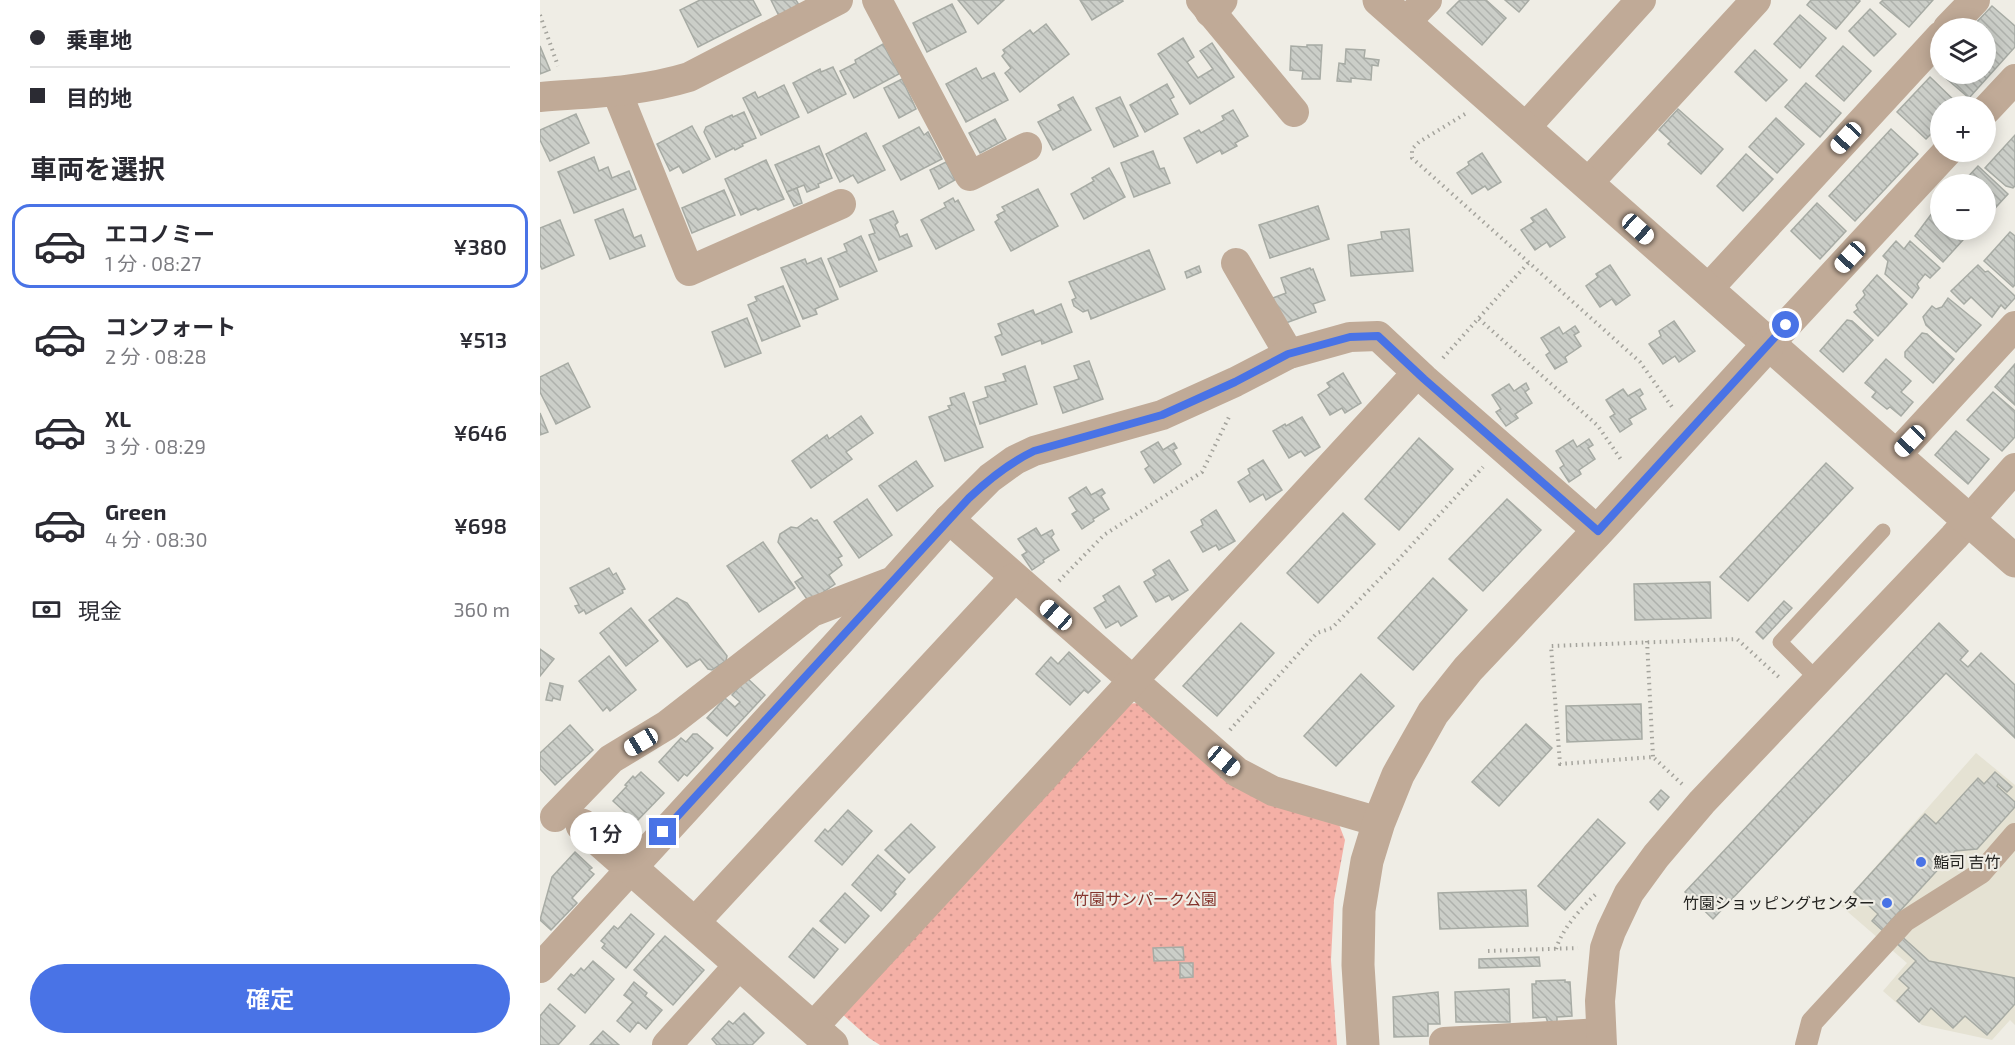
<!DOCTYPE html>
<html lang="ja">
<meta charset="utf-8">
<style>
body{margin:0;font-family:"Exo 2","Noto Sans JP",sans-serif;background:#f7f7f7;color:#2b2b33;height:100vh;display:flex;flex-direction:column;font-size:22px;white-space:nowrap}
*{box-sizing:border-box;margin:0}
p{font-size:20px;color:#7c7c81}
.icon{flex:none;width:33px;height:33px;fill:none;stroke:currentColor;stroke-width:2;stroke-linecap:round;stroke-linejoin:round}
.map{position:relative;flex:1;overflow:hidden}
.sheet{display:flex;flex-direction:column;background:#fff;width:540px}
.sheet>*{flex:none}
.hud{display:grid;align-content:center;height:132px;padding:0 30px;background:#fff}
.fabs{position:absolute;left:1390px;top:18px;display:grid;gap:12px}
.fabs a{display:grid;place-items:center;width:66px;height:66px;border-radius:50%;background:#fff;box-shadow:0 3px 15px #0003;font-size:30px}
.end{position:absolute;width:27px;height:27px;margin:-14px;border:8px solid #4973e6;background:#fff;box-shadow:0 0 0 3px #fff}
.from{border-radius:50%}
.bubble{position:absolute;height:42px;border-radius:21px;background:#fff;box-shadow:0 3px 15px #0003;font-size:20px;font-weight:600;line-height:42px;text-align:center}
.car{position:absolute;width:18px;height:36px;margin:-18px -9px;border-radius:8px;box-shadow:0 0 4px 2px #0007;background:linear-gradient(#fff 24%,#345 0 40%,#fff 0 76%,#345 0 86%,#fff 0)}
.hud b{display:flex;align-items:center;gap:21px;height:57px;font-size:22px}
.hud b+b{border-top:2px solid #e1e1e2}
.hud i{width:15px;height:15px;background:#2b2b33}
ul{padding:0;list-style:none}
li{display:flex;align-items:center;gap:18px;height:84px;margin:0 12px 9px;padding:0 18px;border:3px solid transparent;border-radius:18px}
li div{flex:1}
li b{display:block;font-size:22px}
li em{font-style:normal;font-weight:600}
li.current{border-color:#4973e6}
li>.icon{width:54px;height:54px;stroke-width:1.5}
h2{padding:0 30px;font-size:27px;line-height:72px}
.pay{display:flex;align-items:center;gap:15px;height:66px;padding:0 30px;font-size:22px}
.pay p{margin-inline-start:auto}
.action{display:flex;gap:12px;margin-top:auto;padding:12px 30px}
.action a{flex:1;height:69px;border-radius:36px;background:#4973e6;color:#fff;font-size:24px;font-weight:600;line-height:69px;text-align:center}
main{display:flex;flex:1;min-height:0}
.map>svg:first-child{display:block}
</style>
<main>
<section class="sheet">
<div class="hud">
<b><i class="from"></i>乗車地</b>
<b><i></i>目的地</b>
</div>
<h2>車両を選択</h2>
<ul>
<li class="current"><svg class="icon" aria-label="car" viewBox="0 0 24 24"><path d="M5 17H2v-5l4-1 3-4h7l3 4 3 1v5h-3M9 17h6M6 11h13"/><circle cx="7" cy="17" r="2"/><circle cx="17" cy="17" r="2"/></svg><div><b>エコノミー</b><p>1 分 · 08:27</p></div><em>¥380</em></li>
<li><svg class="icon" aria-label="car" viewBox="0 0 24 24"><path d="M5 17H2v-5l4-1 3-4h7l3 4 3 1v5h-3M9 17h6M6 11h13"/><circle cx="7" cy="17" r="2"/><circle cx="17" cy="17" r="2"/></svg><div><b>コンフォート</b><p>2 分 · 08:28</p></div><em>¥513</em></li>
<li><svg class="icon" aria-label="car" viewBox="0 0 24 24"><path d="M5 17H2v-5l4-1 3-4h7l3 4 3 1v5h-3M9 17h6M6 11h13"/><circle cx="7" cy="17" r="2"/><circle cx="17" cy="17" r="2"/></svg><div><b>XL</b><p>3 分 · 08:29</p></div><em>¥646</em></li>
<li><svg class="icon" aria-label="car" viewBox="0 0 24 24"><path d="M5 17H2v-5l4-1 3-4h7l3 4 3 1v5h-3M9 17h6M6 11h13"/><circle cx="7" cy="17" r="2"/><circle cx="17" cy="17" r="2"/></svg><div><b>Green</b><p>4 分 · 08:30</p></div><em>¥698</em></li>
</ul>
<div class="pay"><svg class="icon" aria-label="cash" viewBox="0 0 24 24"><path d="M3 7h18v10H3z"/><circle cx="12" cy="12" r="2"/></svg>現金<p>360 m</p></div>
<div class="action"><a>確定</a></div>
</section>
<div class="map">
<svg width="1475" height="1045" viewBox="0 0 1475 1045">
<defs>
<pattern id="park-dots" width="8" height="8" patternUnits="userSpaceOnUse" patternTransform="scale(1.5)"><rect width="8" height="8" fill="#f4b0a6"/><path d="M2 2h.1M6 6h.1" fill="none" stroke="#d1978f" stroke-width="1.8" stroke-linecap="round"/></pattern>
<pattern id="building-back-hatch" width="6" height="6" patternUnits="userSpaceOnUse" patternTransform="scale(1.5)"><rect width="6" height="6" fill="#cbcec8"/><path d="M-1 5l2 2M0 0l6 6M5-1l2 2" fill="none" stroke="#aeb1ac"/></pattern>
</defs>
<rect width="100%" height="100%" fill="#efede5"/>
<!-- built -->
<polygon fill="#e5e2d3" points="1436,753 1475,785 1475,1025 1470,1020 1452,1040 1382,1025 1343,991 1367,963 1301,906"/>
<!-- park -->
<polygon fill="url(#park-dots)" points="598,703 798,822 805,840 794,900 791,960 797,1045 340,1045 329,1038 301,1013 585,704"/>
<!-- building -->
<g fill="url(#building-back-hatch)" stroke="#a7aba4" stroke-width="1.5">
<polygon points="160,0 213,0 221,15 158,47 140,10"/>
<polygon points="231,0 256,0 259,5 239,16"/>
<polygon points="418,0 464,0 438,24"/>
<polygon points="540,0 582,0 583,1 552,20"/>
<polygon points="920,0 946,0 966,18 942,45 907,13"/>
<polygon points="965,0 989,0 979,12"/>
<polygon points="1271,0 1319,0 1320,1 1296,29 1267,5"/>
<polygon points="1343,0 1393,0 1369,27 1340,3"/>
<polygon points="412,4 426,32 387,52 373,23"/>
<polygon points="1452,6 1475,26 1475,47 1429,98 1401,74 1446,74 1446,28 1431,28"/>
<polygon points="1330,9 1356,34 1334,56 1309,31"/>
<polygon points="1260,15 1286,38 1260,68 1234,44"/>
<polygon points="506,24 529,54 480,92 465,73 471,68 462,56 465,53 463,50 490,30 493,34"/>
<polygon points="643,38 654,57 647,62 658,78 673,69 660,51 672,43 694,77 650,104 618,54"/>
<polygon points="343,44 359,74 314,98 300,71 316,63 315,60"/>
<polygon points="767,45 782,45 780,79 762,79 763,71 750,70 751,46 767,47"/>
<polygon points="0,46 10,70 0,74"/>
<polygon points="1303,46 1331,71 1304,101 1276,76"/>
<polygon points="806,49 825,50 824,58 839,60 838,66 832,65 831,80 811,78 811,82 797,81 799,63 805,64"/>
<polygon points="1215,50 1247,80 1226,101 1195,72"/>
<polygon points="293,67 306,94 268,113 253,83 280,69 281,72"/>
<polygon points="436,68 442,79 454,73 468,100 426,122 406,84"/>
<polygon points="1390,77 1419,105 1401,106 1401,124 1386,139 1357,112"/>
<polygon points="362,79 376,109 359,118 344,88"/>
<polygon points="1266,83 1301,113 1280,137 1245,107"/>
<polygon points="627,84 634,97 630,99 638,114 605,132 590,105"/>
<polygon points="244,85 259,117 221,135 203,98 215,92 218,98"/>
<polygon points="533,97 551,130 513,150 498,122 521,110 518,105"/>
<polygon points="580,97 598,136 574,147 556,108"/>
<polygon points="1138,109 1183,149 1161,174 1128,144 1131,141 1119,130"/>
<polygon points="693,110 708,136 695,143 697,146 682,154 680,150 657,163 644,138 659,130 661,133 684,120 682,116"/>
<polygon points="204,112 216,138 202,144 203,146 195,150 194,148 176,157 164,132 166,127 192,115 193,117"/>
<polygon points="36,114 49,143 10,161 0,140 0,130"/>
<polygon points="1236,118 1264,144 1237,173 1209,147"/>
<polygon points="455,119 466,139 440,153 429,133"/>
<polygon points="152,126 170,159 143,173 139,166 130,171 117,144"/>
<polygon points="379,127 384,135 388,132 402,159 361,180 343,146"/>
<polygon points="1351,129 1378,154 1315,221 1289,196"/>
<polygon points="326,133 345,170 318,183 313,175 300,182 286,154"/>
<polygon points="1475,135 1475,186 1473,188 1466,186 1445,168"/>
<polygon points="279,146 292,178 278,184 279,187 267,192 264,185 247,192 235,165"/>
<polygon points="613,151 620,169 624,168 630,183 594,197 581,163"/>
<polygon points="942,153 961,182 948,190 945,186 932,194 917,173 929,165 928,162"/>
<polygon points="1206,154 1233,179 1203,211 1177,186"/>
<polygon points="54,157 59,171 68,167 72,178 89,171 96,189 34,213 18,172"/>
<polygon points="226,160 244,199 218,210 216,208 201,215 185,179"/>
<polygon points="406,162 415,180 399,189 390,170"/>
<polygon points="1438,166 1468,194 1446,218 1446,184 1421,184"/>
<polygon points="569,168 585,197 544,219 531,194 554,181 552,178"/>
<polygon points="257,188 262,203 254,206 247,192"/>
<polygon points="498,189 518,226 471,251 455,222 459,219 457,215 465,211 462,207"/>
<polygon points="184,190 195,215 152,233 142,208"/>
<polygon points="413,198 415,202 418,200 434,230 396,249 381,220 406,207 404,203"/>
<polygon points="1277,203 1306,231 1280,259 1251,231"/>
<polygon points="778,206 789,239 730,258 719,225"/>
<polygon points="1401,206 1401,230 1432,230 1403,262 1375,236 1393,212 1397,211"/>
<polygon points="83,209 94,238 101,235 105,246 70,259 55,220"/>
<polygon points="1006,209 1025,237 1010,247 1007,242 995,250 981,230 994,222 991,218"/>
<polygon points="353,211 358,222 355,225 360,237 367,234 372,246 339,260 329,235 335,233 330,220"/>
<polygon points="20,220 34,255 2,269 0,265 0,228"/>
<polygon points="869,229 873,271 811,276 808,245 842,239 841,232"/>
<polygon points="1470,232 1475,236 1475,285 1473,287 1444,261"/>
<polygon points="321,236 337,271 300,287 288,259 307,251 304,244"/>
<polygon points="1356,241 1364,249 1370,241 1400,268 1390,278 1385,274 1377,284 1379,288 1372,298 1345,274 1348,261 1343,256"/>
<polygon points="609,250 625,289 551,319 548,310 543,312 534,306 532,300 536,298 529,282"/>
<polygon points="281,258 298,299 275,309 277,314 263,319 241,268 265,259 267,264"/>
<polygon points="1070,265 1090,295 1076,305 1072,299 1060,307 1046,286 1058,277 1056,274"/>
<polygon points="1438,265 1445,272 1448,271 1475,296 1475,298 1465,309 1461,305 1452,317 1431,297 1424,304 1411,291"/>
<polygon points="659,266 661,272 647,278 645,272"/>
<polygon points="770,268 771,270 773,269 785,300 773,304 776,312 743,324 733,298 746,293 741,278"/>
<polygon points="1337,275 1367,304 1338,336 1314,312 1318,309 1316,305 1325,295 1323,291"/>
<polygon points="243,286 260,326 222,341 208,305 217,301 215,297"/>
<polygon points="1408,298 1441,325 1416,352 1386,325 1383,317 1392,306 1396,309 1402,307"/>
<polygon points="521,304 532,332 502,344 501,340 462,355 455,337 462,334 458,324 493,310 495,315"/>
<polygon points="207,318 221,353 185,367 172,332"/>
<polygon points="1307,320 1312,321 1333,340 1303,372 1280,351"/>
<polygon points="1134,321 1155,351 1139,362 1135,356 1123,364 1109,344 1121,336 1119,331"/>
<polygon points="1035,326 1039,332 1034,335 1041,346 1025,357 1027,362 1015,369 1006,355 1010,352 1001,338 1019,327 1023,334"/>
<polygon points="1382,333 1387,334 1414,359 1393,383 1365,357 1365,352"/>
<polygon points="1346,359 1371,381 1361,392 1373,402 1361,416 1350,407 1347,409 1332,397 1336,392 1325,383"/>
<polygon points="549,361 563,399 523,413 514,387 539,379 534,366"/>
<polygon points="28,363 50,407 16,424 0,392 0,377"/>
<polygon points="1475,364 1475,405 1455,387"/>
<polygon points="485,366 497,404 440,424 433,402 448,397 445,387 466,381 463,374"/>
<polygon points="803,373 821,403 805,413 802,408 790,415 778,395 790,387 787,383"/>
<polygon points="986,383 989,389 985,392 992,403 975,414 978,418 966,426 956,412 961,409 952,395 969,384 974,391"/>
<polygon points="1083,389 1088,396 1100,389 1103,394 1099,397 1106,409 1089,419 1092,424 1080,432 1070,417 1075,414 1066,400"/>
<polygon points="1453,392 1475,411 1475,437 1462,451 1427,420"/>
<polygon points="424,393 443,447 405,461 389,417 410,409 408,406 412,405 410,398"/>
<polygon points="0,413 8,432 0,435"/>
<polygon points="321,416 333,433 306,452 312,459 271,488 252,461 287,435 289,439"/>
<polygon points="762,417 780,447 765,456 761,451 749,458 733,431 745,424 746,426"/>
<polygon points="1416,431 1449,459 1428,484 1395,455"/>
<polygon points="879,438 913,469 859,530 825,499"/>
<polygon points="1049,439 1053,445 1048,448 1055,459 1039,470 1041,474 1029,482 1020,468 1024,465 1016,451 1033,440 1037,447"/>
<polygon points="618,442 623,450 634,443 637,448 633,450 641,464 614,483 605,469 609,466 601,452"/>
<polygon points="723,460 742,490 726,500 723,494 710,502 698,482 710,474 708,469"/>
<polygon points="376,461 393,486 357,511 339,486"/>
<polygon points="1286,463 1313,488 1208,601 1180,577"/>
<polygon points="546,487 551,495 562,489 565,493 561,496 569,509 553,519 554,521 542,529 532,514 537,511 529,498"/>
<polygon points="327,499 352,535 319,558 294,522"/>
<polygon points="967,499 1001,530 943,591 909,559"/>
<polygon points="676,510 695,541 679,550 676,545 663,552 651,532 663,525 661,520"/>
<polygon points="803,513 835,544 778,603 747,573"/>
<polygon points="271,518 274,521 277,520 302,556 298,558 302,565 289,575 295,584 269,602 255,582 263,577 238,542 240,534 251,527 257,528"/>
<polygon points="496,528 501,536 512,530 514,534 511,537 519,550 503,560 504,562 492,570 482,555 487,552 478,539"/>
<polygon points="223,542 255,588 219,612 187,566"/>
<polygon points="629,560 648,590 632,600 629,595 616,602 604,582 616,575 613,570"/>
<polygon points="69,568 73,575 76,573 85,589 82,590 83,593 46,614 44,610 39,613 35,606 39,605 30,588"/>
<polygon points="893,578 927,610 873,670 838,638"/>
<polygon points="1170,582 1171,618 1095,620 1094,584"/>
<polygon points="579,586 597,616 581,626 578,621 566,628 554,608 566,601 563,596"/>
<polygon points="137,598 147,603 187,656 186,661 172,670 168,669 160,659 147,667 109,620"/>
<polygon points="1244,601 1252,608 1223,639 1216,632"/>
<polygon points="91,608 118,641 86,666 60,633"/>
<polygon points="701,623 734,653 677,716 643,686"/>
<polygon points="1399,623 1428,651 1420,660 1428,667 1441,653 1475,685 1475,738 1406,673 1173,919 1145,892"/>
<polygon points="0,649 14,659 0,676"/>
<polygon points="529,652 560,681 548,693 544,690 530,705 496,674 511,657 518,664"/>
<polygon points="69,656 96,690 70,711 67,707 63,711 39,681"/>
<polygon points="821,674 854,706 796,766 764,736"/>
<polygon points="207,678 225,695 187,736 167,718 185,698 195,707 200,702 192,695"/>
<polygon points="10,683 23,686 20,700 13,698 12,701 6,700"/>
<polygon points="1101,704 1102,739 1027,742 1026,706"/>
<polygon points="986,724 1012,748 959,806 932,782"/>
<polygon points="30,725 53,750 15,785 0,769 0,753"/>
<polygon points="153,734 157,734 173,748 147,776 144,774 138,781 119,762 141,738 146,742"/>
<polygon points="101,772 124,793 96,822 73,801 87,786 85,785 93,776 95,778"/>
<polygon points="1455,772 1472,787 1467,792 1458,784 1457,786 1475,802 1475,807 1437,849 1415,851 1348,924 1389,961 1475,978 1475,1004 1447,1035 1425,1016 1413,1028 1391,1008 1379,1022 1357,1001 1369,988 1359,979 1376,961 1332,921 1338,914 1314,892 1385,814 1396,824 1438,778 1444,784"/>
<polygon points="1121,790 1129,797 1118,810 1110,802"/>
<polygon points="308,810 332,831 302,865 275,841 285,829 288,832"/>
<polygon points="1058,819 1085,843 1025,910 998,886"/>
<polygon points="371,824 395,847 369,873 345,850"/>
<polygon points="35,852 52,868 49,870 54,874 32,898 37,903 11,930 0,920 12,877"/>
<polygon points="338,855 365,879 354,892 356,894 341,911 312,885"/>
<polygon points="986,890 988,926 900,929 898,893"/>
<polygon points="305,893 329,916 305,943 280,921"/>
<polygon points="91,914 114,934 86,968 62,948 65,944 61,941 74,926 78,929"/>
<polygon points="273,928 298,949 274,978 249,957"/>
<polygon points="125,936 164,970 133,1005 94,970"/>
<polygon points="643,947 644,960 614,961 613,948"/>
<polygon points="999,957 1000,966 939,968 939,959"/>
<polygon points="53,961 74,979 45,1013 18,989 31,974 34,976 41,968 44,971"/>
<polygon points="640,963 653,963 653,977 640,978"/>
<polygon points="1025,980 1025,982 1030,982 1032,1016 1017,1017 1017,1022 1008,1023 1006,1017 993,1018 992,984 996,984 996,981"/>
<polygon points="94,982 107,993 105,996 122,1010 106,1029 98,1022 90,1032 77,1021 93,1002 84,995"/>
<polygon points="969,989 970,1022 916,1022 915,992"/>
<polygon points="898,992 900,1024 888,1024 888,1036 854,1037 853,997"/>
<polygon points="10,1004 35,1026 18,1045 0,1045 0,1016"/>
<polygon points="204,1013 224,1033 212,1045 177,1045 172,1039 189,1021 193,1024"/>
<polygon points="63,1031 79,1045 50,1045"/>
</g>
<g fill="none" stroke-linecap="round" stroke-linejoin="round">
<!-- path -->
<g stroke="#a4a39c" stroke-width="4" stroke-dasharray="1.5 4.5" stroke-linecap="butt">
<polyline points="0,15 18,66"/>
<polyline points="925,114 879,142 872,149 872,158 1100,362 1132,407"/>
<polyline points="939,319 1058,426 1082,461"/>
<polyline points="903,358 989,262"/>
<polyline points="519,581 564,535 662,472 689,417"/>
<polyline points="1107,641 1113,757"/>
<polyline points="690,730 777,633 792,628 859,559 943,467"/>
<polyline points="1142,784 1113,757 1020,764 1011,646 1197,639 1241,679"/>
<path d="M1016 949C1022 929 1041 908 1056 894"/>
<polyline points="948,951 1038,948"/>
</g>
<!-- service -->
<polyline stroke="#c0aa97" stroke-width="15" points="1278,680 1240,642 1343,531"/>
<!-- pedestrian -->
<polyline stroke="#c0aa97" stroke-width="22" points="1266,1045 1272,1022 1365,921 1441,873 1475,834"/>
<!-- minor -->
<g stroke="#c0aa97" stroke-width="30">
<polyline points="337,0 430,176 487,147"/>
<polyline points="661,0 754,112"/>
<polyline points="865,23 887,0"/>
<polyline points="1408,28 1435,0"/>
<polyline points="77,92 149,271 301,204"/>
<path d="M0 97C50 93 100 92 149 77L298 0"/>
<polyline points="1446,110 1475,79"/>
<polyline points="984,129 1101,0"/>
<polyline points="1047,184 1216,0"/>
<polyline points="696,263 749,354"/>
<polyline points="1167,290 1401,36"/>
<polyline points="1228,345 1407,152"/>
<polyline points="1355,456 1475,326"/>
<polyline points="409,519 697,772 733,791 839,822"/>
<polyline points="15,817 71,759 127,725 272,612 348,583"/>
<polyline points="153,924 474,578"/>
<polyline points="0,968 299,642 409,519 450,478 475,460 494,451 622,415 695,382 749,354 810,337 838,336 884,379 1058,531"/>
<polyline points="272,1028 877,373"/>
<polyline points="904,1042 1061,1033"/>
<polyline points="127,1045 200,964"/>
<polyline points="1062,1045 1060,1001 1065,948 1071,931 1089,893 1116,856 1162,802 1414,537 1475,468"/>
</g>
<!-- tertiary -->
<g stroke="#c0aa97" stroke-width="33">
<polyline points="839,0 1475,561"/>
<polyline points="671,11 681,0"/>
<polyline points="42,825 292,1045"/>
<polyline points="823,1045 818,965 819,910 827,861 839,822 858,775 893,713 928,669 1058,531 1228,345"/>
</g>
</g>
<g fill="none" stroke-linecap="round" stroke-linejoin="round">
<!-- route -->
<path stroke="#4973e6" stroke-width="8" d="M123 832 429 498C449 479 469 463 494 451L622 415 695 382 748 354 810 337 838 336 884 379 1058 531 1246 325"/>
</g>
<!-- markers -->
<g fill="#4973e6" stroke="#efede5" stroke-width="2">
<circle cx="1381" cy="862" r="6"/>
<circle cx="1347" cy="903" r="6"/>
</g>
<g text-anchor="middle" stroke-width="4.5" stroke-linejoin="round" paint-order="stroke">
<!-- poi labels -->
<g font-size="16" fill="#232320" stroke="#efede5" text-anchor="start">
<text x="1393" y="868">鮨司 吉竹</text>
<text x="1335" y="909" text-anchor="end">竹園ショッピングセンター</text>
</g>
<!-- park labels -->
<g font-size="16" fill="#84342c" stroke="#efede5">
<text x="605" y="905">竹園サンパーク公園</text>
</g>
</g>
</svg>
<div class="fabs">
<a><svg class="icon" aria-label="layers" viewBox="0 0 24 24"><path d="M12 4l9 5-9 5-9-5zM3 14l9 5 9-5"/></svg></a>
<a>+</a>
<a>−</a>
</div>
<i class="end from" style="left:1246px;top:325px"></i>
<i class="end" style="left:123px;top:832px"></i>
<div class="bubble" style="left:30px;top:812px;width:72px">1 分</div>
<i class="car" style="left:1306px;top:138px;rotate:223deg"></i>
<i class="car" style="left:1098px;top:229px;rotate:132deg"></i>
<i class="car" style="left:1310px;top:257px;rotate:223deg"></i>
<i class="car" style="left:1370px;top:441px;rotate:224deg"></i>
<i class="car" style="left:516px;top:615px;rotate:311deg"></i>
<i class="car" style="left:101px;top:742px;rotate:239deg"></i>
<i class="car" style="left:684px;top:761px;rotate:130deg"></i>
</div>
</main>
